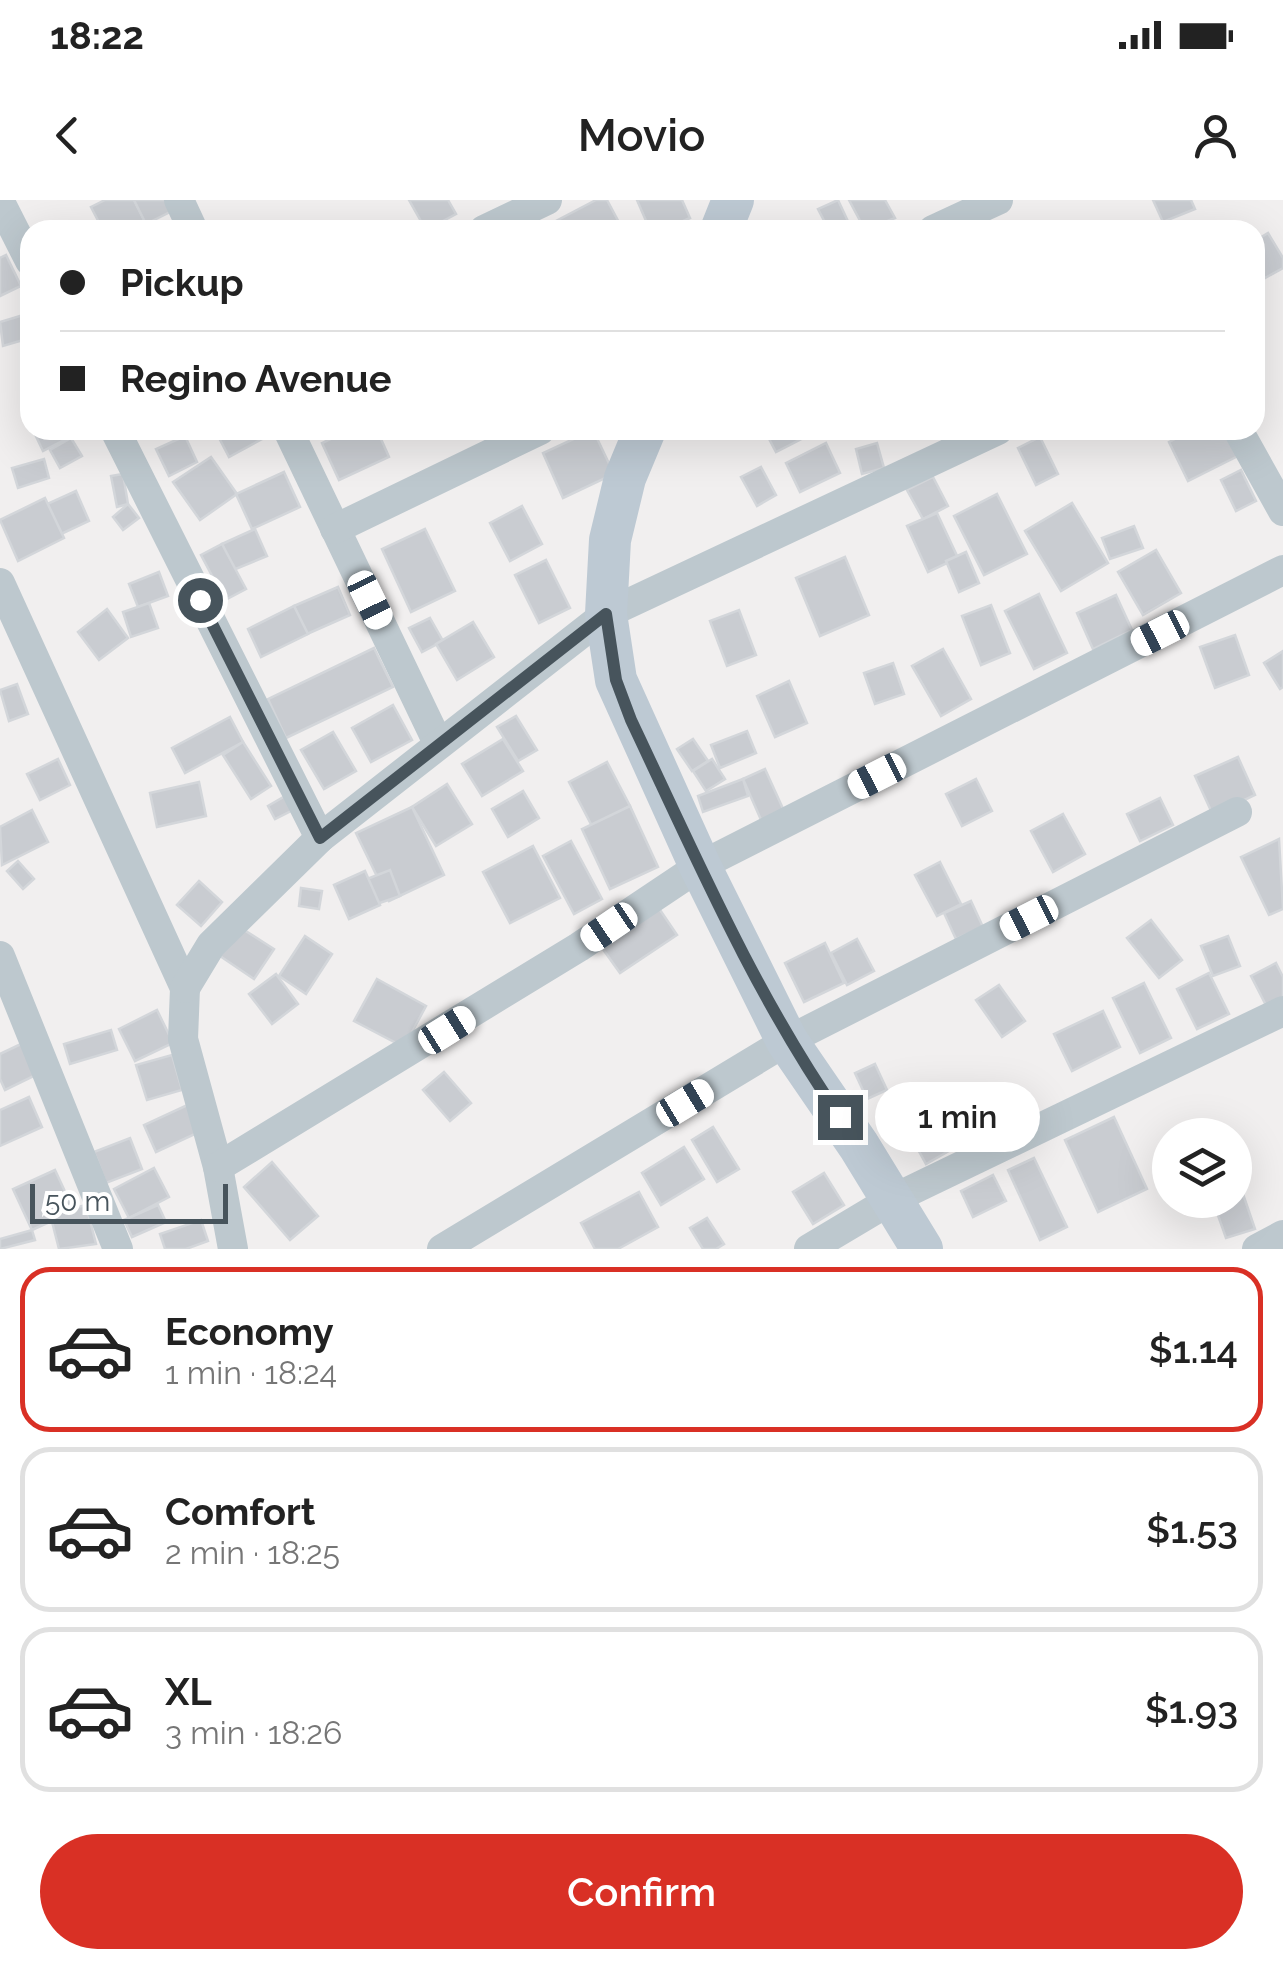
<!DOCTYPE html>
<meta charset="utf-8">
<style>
body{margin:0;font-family:Raleway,sans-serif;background:#f6f6f6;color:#222;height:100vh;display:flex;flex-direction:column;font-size:38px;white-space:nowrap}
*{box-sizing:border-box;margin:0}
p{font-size:32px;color:#767676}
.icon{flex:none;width:55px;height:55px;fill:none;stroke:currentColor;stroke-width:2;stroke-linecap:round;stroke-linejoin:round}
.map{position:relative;height:1049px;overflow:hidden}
.drawer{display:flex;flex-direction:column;background:#fff;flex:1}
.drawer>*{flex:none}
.banner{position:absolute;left:20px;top:20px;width:1245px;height:220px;border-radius:30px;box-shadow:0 10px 40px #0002;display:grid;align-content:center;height:220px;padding:0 40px;background:#fff}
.fabs{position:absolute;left:1152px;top:918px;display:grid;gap:20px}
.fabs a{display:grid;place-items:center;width:100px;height:100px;border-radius:50%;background:#fff;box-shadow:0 10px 40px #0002;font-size:50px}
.scale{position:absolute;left:30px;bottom:25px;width:198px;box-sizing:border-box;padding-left:10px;border:5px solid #47545c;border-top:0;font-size:28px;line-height:35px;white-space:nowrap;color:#47545c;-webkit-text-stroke:8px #fff;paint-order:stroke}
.end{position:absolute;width:45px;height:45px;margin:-22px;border:12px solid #47545c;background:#fff;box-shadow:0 0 0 5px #fff}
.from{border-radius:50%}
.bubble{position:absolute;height:70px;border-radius:35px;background:#fff;box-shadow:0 10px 40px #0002;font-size:32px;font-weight:600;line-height:70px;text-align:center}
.car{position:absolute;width:30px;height:60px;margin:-30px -15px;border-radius:12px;box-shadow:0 0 8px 2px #0007;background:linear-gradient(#fff 24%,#345 0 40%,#fff 0 76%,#345 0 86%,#fff 0)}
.banner b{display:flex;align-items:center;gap:35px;height:95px;font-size:38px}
.banner b+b{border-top:2px solid #e0e0e0}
.banner i{width:25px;height:25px;background:#222}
ul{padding:18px 0 0;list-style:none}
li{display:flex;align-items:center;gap:30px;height:165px;margin:0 20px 15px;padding:0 20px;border:5px solid #e0e0e0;border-radius:30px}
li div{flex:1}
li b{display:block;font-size:38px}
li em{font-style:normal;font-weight:600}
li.current{border-color:#d93025}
li>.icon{width:90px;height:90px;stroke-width:1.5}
.button{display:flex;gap:20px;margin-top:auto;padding:20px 40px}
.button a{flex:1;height:115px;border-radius:60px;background:#d93025;color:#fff;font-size:40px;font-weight:600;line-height:115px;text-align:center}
.status{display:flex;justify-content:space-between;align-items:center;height:70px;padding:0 50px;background:#fff;direction:ltr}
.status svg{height:28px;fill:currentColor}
header{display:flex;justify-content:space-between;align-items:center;height:130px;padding:0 40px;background:#fff;font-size:45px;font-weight:600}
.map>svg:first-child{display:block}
</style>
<div class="status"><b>18:22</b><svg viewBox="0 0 49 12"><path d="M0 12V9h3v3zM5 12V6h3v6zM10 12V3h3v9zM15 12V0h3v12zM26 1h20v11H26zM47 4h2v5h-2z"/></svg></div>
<header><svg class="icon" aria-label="back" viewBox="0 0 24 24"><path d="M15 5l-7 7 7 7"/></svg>Movio<svg class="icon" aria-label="person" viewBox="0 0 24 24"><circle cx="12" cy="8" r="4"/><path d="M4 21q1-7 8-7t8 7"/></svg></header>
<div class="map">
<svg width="1283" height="1049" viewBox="0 0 1283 1049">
<rect width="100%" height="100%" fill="#f1efef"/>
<!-- building -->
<g fill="#c9ccd1" stroke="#d3d6da" stroke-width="2.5">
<polygon points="105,0 134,0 146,24 134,30 103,30 91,7"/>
<polygon points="134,0 174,0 178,8 146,24"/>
<polygon points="409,0 448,0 456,14 426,30"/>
<polygon points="596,0 607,0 623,30 561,30 556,21"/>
<polygon points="637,0 682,0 690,18 663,30 650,30"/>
<polygon points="838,0 852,30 829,30 818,9"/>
<polygon points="849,0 885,0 895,18 865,30"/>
<polygon points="1153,0 1191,0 1195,9 1163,22"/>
<polygon points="1268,33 1283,58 1283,68 1265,78 1255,61 1255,41"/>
<polygon points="6,55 21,86 0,96 0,58"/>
<polygon points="30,113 30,138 3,146 0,122"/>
<polygon points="33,230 59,230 64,240 43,251"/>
<polygon points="224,230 260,230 264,238 229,257 217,234"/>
<polygon points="349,230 377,230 389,257 339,280 322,243"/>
<polygon points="593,230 614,274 563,298 543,253"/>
<polygon points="772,230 811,230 813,233 776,252 766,233"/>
<polygon points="1193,230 1231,230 1242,254 1188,281 1169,242"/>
<polygon points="185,236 197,262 169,276 156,249"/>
<polygon points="1040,237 1058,274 1036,285 1018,248"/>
<polygon points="71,238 82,256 60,268 50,250"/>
<polygon points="826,243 840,273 800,292 786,263"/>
<polygon points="877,243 884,268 862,274 856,249"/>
<polygon points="211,257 237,294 200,320 173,282"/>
<polygon points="44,259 49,278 18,288 12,268"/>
<polygon points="761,267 776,295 757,306 741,277"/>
<polygon points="1241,270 1256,301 1236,311 1221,280"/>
<polygon points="284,272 300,307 252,329 236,294"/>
<polygon points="123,274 128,304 117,307 111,276"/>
<polygon points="933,277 948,306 923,319 907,290"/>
<polygon points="76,291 89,321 61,334 47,304"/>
<polygon points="997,294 1027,354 984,375 954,316"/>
<polygon points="45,298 64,338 18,361 0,320"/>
<polygon points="1072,303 1108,363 1061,391 1025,331"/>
<polygon points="128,304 139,318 123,330 113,317"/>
<polygon points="522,306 542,344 510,361 490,323"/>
<polygon points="937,313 958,358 928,372 907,326"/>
<polygon points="1134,326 1143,348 1110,359 1102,338"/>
<polygon points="255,329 267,356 233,370 222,344"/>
<polygon points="425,329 455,391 411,412 382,349"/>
<polygon points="222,344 246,389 225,400 201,355"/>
<polygon points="1156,350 1181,393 1143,415 1118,372"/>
<polygon points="966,352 979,383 959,392 946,361"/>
<polygon points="845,357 869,415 820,436 796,378"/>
<polygon points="546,360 570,408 539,423 515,375"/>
<polygon points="159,372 168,396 138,407 129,384"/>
<polygon points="338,387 350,415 307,434 294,406"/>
<polygon points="1039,394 1067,453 1034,469 1005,411"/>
<polygon points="1116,395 1132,430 1093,449 1077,413"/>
<polygon points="149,403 158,428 131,437 123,412"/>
<polygon points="991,405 1010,453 981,465 962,416"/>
<polygon points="294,406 308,434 261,457 248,429"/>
<polygon points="107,409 128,438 99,460 78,432"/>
<polygon points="739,410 756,455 727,466 710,421"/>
<polygon points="430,418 443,441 422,452 409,428"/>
<polygon points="473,422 494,457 457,480 436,444"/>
<polygon points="1235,435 1249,475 1215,488 1200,447"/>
<polygon points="374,448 393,487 286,538 268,499"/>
<polygon points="943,449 971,499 941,516 912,466"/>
<polygon points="1283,451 1283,487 1280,489 1264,463"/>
<polygon points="893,463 904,494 875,504 864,473"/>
<polygon points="789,481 807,523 775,537 757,496"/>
<polygon points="17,484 28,514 9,521 0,490"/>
<polygon points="393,505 412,540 371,562 352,528"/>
<polygon points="516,516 537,550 518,561 497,527"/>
<polygon points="230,517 243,542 185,573 172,548"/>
<polygon points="747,531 756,553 720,568 711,545"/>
<polygon points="333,532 356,571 324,589 301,550"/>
<polygon points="503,539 523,571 482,596 462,564"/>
<polygon points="693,539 708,561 692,571 677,549"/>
<polygon points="243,542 271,586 251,599 223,555"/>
<polygon points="1238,557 1255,595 1213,615 1195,576"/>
<polygon points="58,559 70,585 40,600 27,574"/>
<polygon points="712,559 725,579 706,591 693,571"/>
<polygon points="607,562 630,606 592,626 569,582"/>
<polygon points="765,569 784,611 762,622 743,579"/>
<polygon points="743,579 748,596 703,612 698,596"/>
<polygon points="976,579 992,611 962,626 946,594"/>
<polygon points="199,582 206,616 157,627 150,593"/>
<polygon points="447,584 472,624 436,646 412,607"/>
<polygon points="523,591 539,618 508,637 492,609"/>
<polygon points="287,595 295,609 275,619 268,606"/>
<polygon points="1160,598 1173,625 1140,641 1127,614"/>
<polygon points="630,606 658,667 610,689 582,629"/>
<polygon points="412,607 444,675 389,701 356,633"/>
<polygon points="32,610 48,642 2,665 0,627"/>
<polygon points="1063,614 1085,654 1053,672 1031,631"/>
<polygon points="1279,639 1283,709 1269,715 1241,657"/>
<polygon points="571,641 602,699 574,714 543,656"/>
<polygon points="533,646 560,698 510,723 483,672"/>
<polygon points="18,661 34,679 23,689 7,671"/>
<polygon points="940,662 961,704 937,716 915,675"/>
<polygon points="390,670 400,696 377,704 367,679"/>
<polygon points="365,671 380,705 349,719 334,685"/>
<polygon points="199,681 222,702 201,726 177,705"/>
<polygon points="301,688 322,691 319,709 299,706"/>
<polygon points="971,701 983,727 956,739 944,713"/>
<polygon points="658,707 677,735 620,773 600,745"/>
<polygon points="1151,720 1182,760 1159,778 1127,738"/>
<polygon points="233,723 274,749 254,779 214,752"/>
<polygon points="305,736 332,754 306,794 279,776"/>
<polygon points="1228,736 1240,766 1213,776 1201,746"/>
<polygon points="857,739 874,771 847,785 831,753"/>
<polygon points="825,743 844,783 804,802 785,763"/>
<polygon points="1276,763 1283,777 1283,806 1270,813 1251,776"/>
<polygon points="1209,773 1229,814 1197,829 1177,789"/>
<polygon points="276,774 298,804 272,824 249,794"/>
<polygon points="377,779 426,806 404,847 354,821"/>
<polygon points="1144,783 1171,838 1140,853 1113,798"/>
<polygon points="999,785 1025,821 1002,837 976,800"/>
<polygon points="157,810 173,843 135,861 119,829"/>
<polygon points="1103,811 1120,847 1072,871 1054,834"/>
<polygon points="111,830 117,850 70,864 64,844"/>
<polygon points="21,844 36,875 5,890 0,879 0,854"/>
<polygon points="172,855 182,890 147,900 136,865"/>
<polygon points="875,864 887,890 867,899 855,873"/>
<polygon points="444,872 471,903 450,921 423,890"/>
<polygon points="941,891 968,940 926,964 899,915"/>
<polygon points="29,897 42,927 0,946 0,910"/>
<polygon points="194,902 206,929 156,952 144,925"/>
<polygon points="1114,917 1147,989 1098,1012 1065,940"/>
<polygon points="713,927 739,969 717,982 692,940"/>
<polygon points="130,938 142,969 106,983 94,952"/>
<polygon points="684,947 704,979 661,1005 642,973"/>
<polygon points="1034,958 1067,1027 1040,1040 1008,970"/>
<polygon points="272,962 318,1016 290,1040 244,987"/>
<polygon points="154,968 169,997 129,1018 114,989"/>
<polygon points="55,970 74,1011 32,1030 13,989"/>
<polygon points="824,973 844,1005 813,1024 793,992"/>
<polygon points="993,975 1006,1001 973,1017 961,991"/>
<polygon points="639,992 658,1027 618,1049 595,1049 581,1023"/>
<polygon points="1243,994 1255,1029 1226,1038 1214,1004"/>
<polygon points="86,1005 96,1044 59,1049 50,1014"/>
<polygon points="158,1005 166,1022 132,1037 124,1020"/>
<polygon points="707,1018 724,1044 716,1049 703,1049 690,1028"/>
<polygon points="201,1020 208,1041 186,1049 165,1049 160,1034"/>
<polygon points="32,1030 35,1040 0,1049 0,1039"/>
</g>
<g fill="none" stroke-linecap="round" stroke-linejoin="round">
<!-- street -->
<g stroke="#bdc8ce" stroke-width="30">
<polyline points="179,0 193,30"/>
<polyline points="0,2 30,61"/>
<polyline points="484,30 547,0"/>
<polyline points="933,30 998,0"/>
<polyline points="115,230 320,638"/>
<polyline points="288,230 438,543"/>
<polyline points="1238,230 1283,311"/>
<polyline points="335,329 540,230"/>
<polyline points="0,383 185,788 183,839 218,967 233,1049"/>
<polyline points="0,756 118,1049"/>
<polyline points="185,788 211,745 320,638 606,414 998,230"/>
<polyline points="218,967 579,747 700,666 1283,370"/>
<polyline points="442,1049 787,841 1237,612"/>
<polyline points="809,1049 891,1000 1283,811"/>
<polyline points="1257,1049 1283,1035"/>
</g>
<!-- secondary -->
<g stroke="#bdc9d3" stroke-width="42">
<polyline points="721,30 733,0"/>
<polyline points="645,230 625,278 610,340 606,414 616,480 700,666 787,841 859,946 922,1049"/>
</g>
</g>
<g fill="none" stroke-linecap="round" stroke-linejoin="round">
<!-- route -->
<path stroke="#47545c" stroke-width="12" d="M200 400 320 638 606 414 616 480 631 520C695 655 754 793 840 917"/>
</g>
</svg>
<div class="fabs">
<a><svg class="icon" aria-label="layers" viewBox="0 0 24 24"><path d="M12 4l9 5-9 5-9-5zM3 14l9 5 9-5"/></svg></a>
</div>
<div class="scale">50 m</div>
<i class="end from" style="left:200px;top:400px"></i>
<i class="end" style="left:840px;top:917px"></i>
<div class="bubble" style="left:875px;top:882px;width:165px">1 min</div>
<i class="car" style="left:370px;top:400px;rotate:154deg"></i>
<i class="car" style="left:1160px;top:433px;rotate:243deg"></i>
<i class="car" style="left:877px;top:576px;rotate:243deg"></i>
<i class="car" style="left:1029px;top:718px;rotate:243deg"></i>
<i class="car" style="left:609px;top:727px;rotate:236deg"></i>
<i class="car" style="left:447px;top:830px;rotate:58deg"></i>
<i class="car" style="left:685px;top:903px;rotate:59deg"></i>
<div class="banner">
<b><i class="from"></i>Pickup</b>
<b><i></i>Regino Avenue</b>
</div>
</div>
<section class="drawer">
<ul>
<li class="current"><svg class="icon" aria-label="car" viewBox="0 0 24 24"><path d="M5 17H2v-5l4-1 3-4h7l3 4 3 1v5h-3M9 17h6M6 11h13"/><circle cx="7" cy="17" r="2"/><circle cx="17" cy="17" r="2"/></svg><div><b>Economy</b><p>1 min · 18:24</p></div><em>$1.14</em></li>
<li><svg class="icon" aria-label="car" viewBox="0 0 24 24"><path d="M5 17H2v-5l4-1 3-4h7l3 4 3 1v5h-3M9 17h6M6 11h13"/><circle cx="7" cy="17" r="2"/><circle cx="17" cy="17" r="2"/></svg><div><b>Comfort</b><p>2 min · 18:25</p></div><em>$1.53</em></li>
<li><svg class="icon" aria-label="car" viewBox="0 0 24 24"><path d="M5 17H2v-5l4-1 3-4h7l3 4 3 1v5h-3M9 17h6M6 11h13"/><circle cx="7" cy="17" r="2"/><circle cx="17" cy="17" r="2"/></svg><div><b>XL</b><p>3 min · 18:26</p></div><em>$1.93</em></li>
</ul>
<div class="button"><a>Confirm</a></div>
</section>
